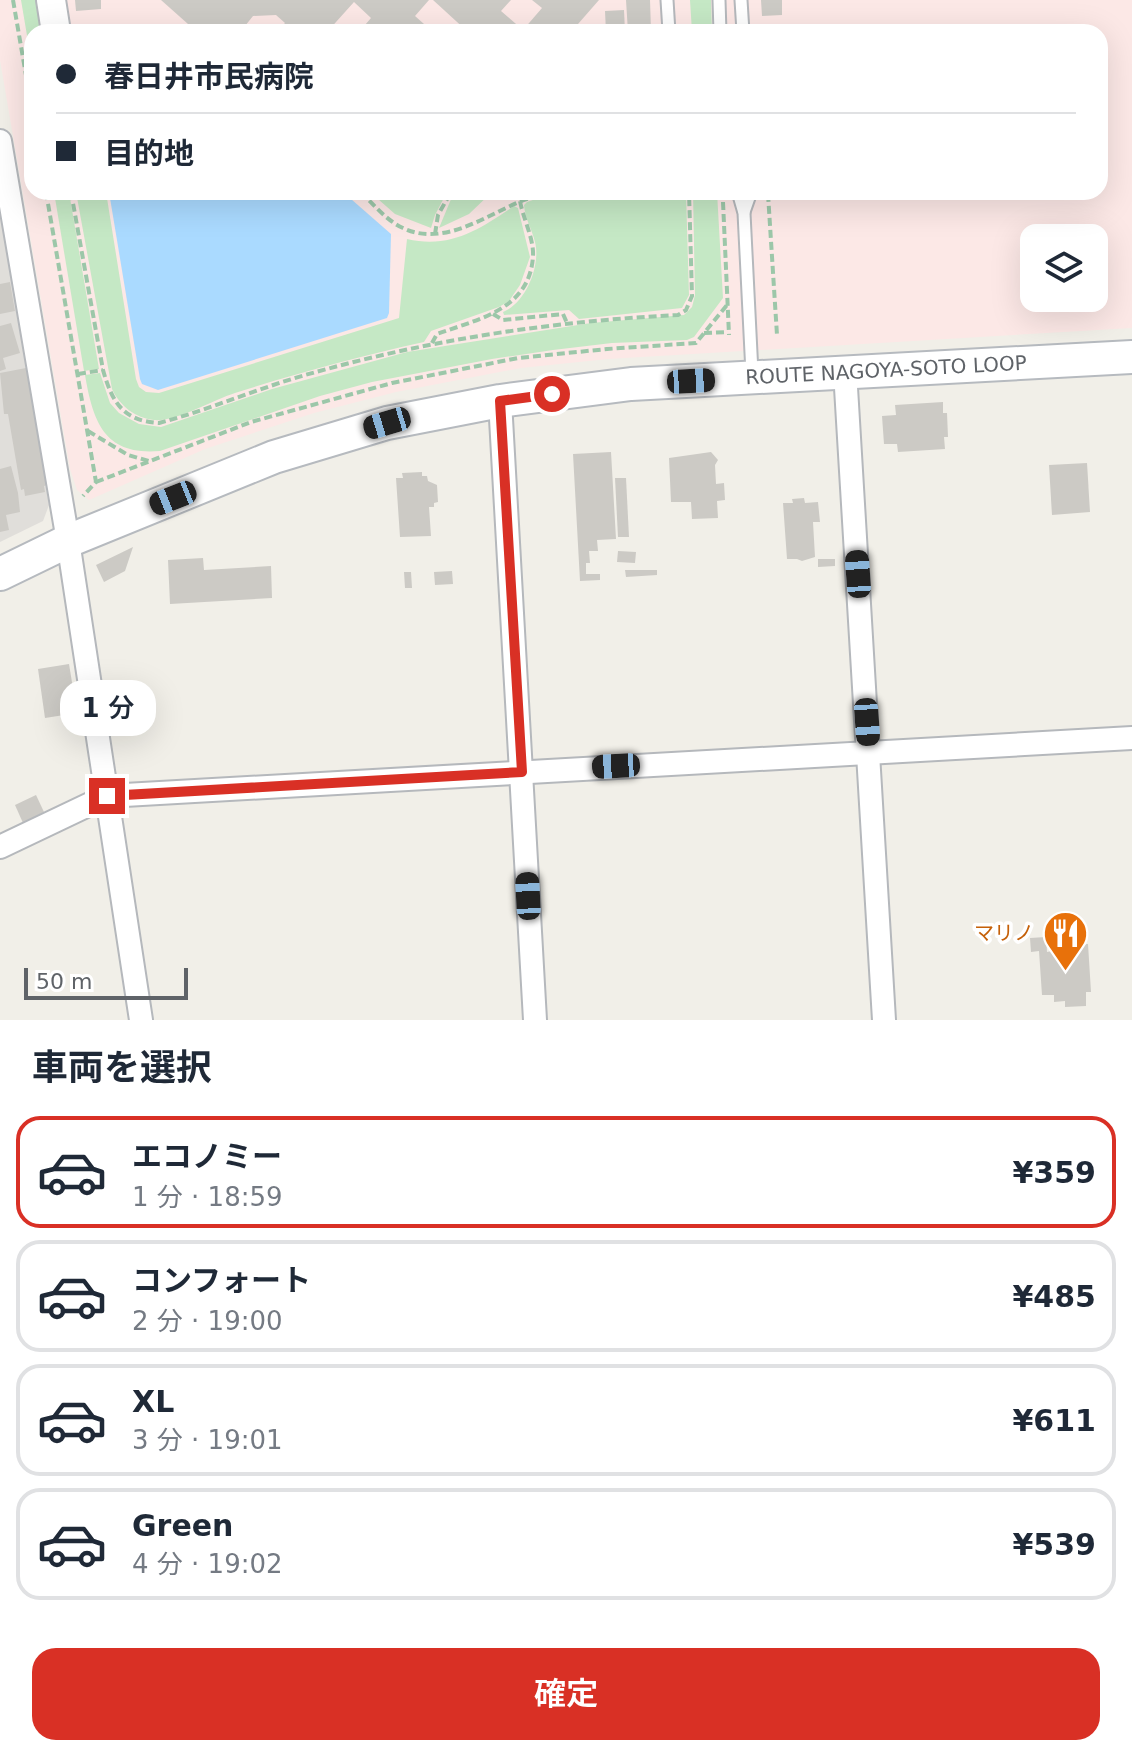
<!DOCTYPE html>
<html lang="ja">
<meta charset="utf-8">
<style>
body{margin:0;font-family:"DejaVu Sans","Noto Sans JP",sans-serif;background:#f2f2f3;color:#1f2937;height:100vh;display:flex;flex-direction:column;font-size:30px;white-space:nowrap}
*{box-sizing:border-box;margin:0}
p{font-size:26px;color:#747a83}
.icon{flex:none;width:44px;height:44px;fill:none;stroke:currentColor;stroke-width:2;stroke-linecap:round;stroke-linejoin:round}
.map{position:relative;height:1020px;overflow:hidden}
.details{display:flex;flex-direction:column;background:#fff;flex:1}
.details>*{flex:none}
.hud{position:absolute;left:24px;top:24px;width:1084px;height:176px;border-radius:24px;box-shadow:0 8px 32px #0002;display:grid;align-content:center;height:176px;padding:0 32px;background:#fff}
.controls{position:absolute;left:1020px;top:224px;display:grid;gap:16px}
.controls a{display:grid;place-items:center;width:88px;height:88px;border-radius:16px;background:#fff;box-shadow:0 8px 32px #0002;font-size:40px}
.scale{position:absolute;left:24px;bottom:20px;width:164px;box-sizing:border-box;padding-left:8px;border:4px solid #5f6368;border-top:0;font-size:22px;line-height:28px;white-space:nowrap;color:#5f6368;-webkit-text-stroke:6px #fff;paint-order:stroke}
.end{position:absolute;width:36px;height:36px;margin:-18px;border:10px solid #d93025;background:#fff;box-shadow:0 0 0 4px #fff}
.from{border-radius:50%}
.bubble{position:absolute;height:56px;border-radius:24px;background:#fff;box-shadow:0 8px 32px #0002;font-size:26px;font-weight:600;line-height:56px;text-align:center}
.car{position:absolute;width:24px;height:48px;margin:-24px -12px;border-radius:10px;box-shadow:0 0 6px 2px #0007;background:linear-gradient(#222 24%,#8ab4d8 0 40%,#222 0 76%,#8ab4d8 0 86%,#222 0)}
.hud b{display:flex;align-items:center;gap:28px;height:76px;font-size:30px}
.hud b+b{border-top:2px solid #e0e1e3}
.hud i{width:20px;height:20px;background:#1f2937}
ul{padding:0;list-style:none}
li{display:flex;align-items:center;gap:24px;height:112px;margin:0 16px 12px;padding:0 16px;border:4px solid #e0e1e3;border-radius:24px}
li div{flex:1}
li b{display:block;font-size:30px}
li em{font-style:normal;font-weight:600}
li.active{border-color:#d93025}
li>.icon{width:72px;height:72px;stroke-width:1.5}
h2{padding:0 32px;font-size:36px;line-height:96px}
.action{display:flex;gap:16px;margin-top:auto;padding:16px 32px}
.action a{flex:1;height:92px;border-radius:24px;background:#d93025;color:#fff;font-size:32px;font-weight:600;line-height:92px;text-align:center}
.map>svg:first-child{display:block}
</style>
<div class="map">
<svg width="1132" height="1020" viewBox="0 0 1132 1020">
<rect width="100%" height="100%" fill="#f1efe8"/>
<!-- industrial -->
<polygon fill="#e0deda" points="0,214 49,505 43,521 0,542"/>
<!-- medical -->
<path fill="#fce8e6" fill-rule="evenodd" d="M0 0H1132V328L608 359 521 368 396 392 314 413 205 449 89 500 77 490 70 469 0 60ZM32 32H1100V192H32ZM1034 238H1094V298H1034Z"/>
<!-- green -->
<g fill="#c5e8c5">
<polygon points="21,0 38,0 44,32 32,32 32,65"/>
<polygon points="690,0 711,0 712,32 692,32"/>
<polygon points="54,192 69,192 99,369 84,371"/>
<path d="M76 192H106L136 379 139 387 146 392 159 393 399 318 407 239C451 249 480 229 514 206L518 208 530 257 520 285 509 301 499 307 431 331 424 342C360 356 298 373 235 393 213 400 176 422 154 420 135 418 120 406 112 389Z"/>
<polygon points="370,192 447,192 435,215 431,228 395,214"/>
<polygon points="454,192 492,192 469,214 439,228"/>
<path d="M556 192H686L689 295 682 308 579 319 569 310 504 315 503 312C526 303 541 265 535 242 532 229 525 219 524 205L527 202Z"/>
<path d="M693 192H717L723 298 694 337 687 340 612 343 553 350 492 359 372 382 320 396 160 451C104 456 93 421 85 375L100 373 110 403 119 413 139 424 161 427 272 389 407 352 591 323 684 315 692 307 695 295Z"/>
</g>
<!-- water -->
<polygon fill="#aadaff" points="109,192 343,192 391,234 389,313 387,318 158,390 142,384 140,379"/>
<!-- building -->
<g fill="#cccac5">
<polygon points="75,0 101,0 101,9 76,11"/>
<polygon points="161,0 429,0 415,16 433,32 359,32 371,18 354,2 327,32 277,32 285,23 276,15 253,16 245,26 252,32 197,32"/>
<polygon points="433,0 511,0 501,11 523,30 542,8 532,0 599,0 571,32 468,32"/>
<polygon points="626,0 650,0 651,32 628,32"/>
<polygon points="761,0 782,0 782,15 762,16"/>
<polygon points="624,10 625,32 606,32 605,11"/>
<polygon points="10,282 15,311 0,314 0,284"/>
<polygon points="11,323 20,353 3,358 6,369 0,371 0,326"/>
<polygon points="26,368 47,485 44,486 45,492 25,496 24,489 21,490 8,414 4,414 0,373"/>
<polygon points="943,402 943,413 947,413 948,437 944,437 945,449 898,452 897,444 884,444 882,416 896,415 895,405"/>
<polygon points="611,452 616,539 597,540 598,551 589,551 590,563 586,563 586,574 600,574 600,580 580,581 573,454"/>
<polygon points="711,452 718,460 715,465 716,484 724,483 725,500 717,501 718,518 692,519 691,502 671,502 669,458"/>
<polygon points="1087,463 1090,512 1052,515 1049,465"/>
<polygon points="11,466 18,493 20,512 6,515 9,530 0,532 0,469"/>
<polygon points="422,472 422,476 427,476 428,481 437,485 438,502 434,503 434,507 429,507 431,536 400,537 396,478 403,478 402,473"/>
<polygon points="615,478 626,478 629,537 618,537"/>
<polygon points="804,498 805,503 818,502 820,522 813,522 815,557 802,561 797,559 787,559 783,503 793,503 792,499"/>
<polygon points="133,547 125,571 104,582 96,565"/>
<polygon points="618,551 636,552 635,563 617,562"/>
<polygon points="203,558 204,570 271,566 272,598 170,604 168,560"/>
<polygon points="818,559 835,559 835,566 818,567"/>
<polygon points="625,570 657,570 657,575 626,577"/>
<polygon points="452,571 453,584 435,585 434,572"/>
<polygon points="404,572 411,572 412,588 405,588"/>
<polygon points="69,664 77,713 45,718 38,669"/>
<polygon points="36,795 44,812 23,823 15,805"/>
<polygon points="1046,937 1047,952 1052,951 1052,939 1065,938 1066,945 1088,944 1091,992 1086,992 1086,1006 1065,1007 1065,1001 1054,1002 1054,995 1042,995 1039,951 1031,952 1030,938"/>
</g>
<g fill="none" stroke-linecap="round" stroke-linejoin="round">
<defs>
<g id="service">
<polyline points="667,0 669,32"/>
<polyline points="719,0 720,32"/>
<polyline points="741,0 743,32"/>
<polyline points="738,192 744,213 752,373"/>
<polyline points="744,212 751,192"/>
</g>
<g id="minor">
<polyline points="0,141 68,541 141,1020"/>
<polyline points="845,371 884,1020"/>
<polyline points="500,401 535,1020"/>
<polyline points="0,847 107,796 1132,738"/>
</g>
<polyline id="tertiary" points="51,0 56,32"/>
<polyline id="secondary" points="0,574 68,541 274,457 387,423 500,401 631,384 1132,357"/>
</defs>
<!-- service casing -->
<use href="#service" stroke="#b5b8bc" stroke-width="15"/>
<!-- minor casing -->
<use href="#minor" stroke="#b5b8bc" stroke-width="26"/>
<!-- tertiary casing -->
<use href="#tertiary" stroke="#b5b8bc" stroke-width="32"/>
<!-- secondary casing -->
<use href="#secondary" stroke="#b6babf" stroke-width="36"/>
<!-- path -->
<g stroke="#9cc7a9" stroke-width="4" stroke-dasharray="8 4" stroke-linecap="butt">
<polyline points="13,0 32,110"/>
<polyline points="46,192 96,482 83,496"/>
<path d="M71 192 103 370C112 402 123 421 159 423 212 409 263 386 316 372 434 339 555 321 678 315L686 310 692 296 689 192"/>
<path d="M361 192C373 204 387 221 403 228 442 247 484 217 519 202 529 198 539 196 549 192"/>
<polyline points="768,194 777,335"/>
<polyline points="723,202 729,335"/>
<polyline points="435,234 438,215 451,192"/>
<polyline points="493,314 503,320 563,314 567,323"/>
<polyline points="704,333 728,332"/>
<path d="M432 343 437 334C478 319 530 310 533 256 534 239 523 218 520 201"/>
<polyline points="78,374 103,370"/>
<polyline points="88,431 128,455 149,461"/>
<polyline points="96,482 251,422 392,383 518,358 607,349 696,343 727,305"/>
</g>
<!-- service -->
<use href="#service" stroke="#fff" stroke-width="11"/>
<!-- minor -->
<use href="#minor" stroke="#fff" stroke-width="22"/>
<!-- tertiary -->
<use href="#tertiary" stroke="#fff" stroke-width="28"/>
<!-- secondary -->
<use href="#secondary" stroke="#fff" stroke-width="32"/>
</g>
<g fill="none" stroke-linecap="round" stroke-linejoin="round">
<!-- route -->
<polyline stroke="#d93025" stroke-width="10" points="107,796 522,772 500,401 552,394"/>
</g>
<!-- icons -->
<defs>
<symbol id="restaurant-pin" viewBox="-11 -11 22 30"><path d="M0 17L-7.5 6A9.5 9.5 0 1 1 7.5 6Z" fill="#e8710a" stroke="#fff"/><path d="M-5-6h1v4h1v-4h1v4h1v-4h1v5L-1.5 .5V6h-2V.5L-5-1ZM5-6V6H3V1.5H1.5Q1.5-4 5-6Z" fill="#fff"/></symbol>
</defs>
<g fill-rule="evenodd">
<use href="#restaurant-pin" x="1040" y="908" width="51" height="69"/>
</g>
<g text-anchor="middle" stroke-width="7" stroke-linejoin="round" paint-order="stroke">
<!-- street labels -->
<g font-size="20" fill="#5f6368" stroke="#fff">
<text transform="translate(886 370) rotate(-3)" y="7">ROUTE NAGOYA-SOTO LOOP</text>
</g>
<!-- food labels -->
<g font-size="20" fill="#c56008" stroke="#fff" text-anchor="end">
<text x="1034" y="940">マリノ</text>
</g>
</g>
</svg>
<div class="controls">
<a><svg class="icon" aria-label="layers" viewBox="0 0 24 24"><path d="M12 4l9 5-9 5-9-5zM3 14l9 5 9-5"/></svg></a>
</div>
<div class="scale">50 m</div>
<i class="end from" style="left:552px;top:394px"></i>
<i class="end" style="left:107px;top:796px"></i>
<div class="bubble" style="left:60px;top:680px;width:96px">1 分</div>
<i class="car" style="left:691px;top:381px;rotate:87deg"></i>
<i class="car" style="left:387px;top:423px;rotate:253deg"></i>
<i class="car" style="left:173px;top:498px;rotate:248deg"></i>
<i class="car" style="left:858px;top:574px;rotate:356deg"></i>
<i class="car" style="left:867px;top:722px;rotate:176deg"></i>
<i class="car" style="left:616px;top:766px;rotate:267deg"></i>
<i class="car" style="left:528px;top:896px;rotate:357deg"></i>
<div class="hud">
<b><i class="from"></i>春日井市民病院</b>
<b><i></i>目的地</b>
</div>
</div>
<section class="details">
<h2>車両を選択</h2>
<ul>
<li class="active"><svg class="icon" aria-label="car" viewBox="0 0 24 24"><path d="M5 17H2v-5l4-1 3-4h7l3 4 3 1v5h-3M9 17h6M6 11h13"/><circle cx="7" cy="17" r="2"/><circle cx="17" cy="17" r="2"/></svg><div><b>エコノミー</b><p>1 分 · 18:59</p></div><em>¥359</em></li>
<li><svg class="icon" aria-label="car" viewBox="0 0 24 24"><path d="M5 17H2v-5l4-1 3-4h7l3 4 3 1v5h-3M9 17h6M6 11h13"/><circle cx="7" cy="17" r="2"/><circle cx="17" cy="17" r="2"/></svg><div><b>コンフォート</b><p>2 分 · 19:00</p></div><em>¥485</em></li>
<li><svg class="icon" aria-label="car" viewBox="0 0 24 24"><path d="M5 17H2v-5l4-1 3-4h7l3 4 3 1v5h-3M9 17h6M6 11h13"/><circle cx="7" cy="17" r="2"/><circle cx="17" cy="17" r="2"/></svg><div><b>XL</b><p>3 分 · 19:01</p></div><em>¥611</em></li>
<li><svg class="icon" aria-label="car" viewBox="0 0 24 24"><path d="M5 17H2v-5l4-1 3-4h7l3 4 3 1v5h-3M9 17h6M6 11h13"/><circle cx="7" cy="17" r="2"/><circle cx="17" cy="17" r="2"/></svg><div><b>Green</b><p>4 分 · 19:02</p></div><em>¥539</em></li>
</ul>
<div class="action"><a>確定</a></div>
</section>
